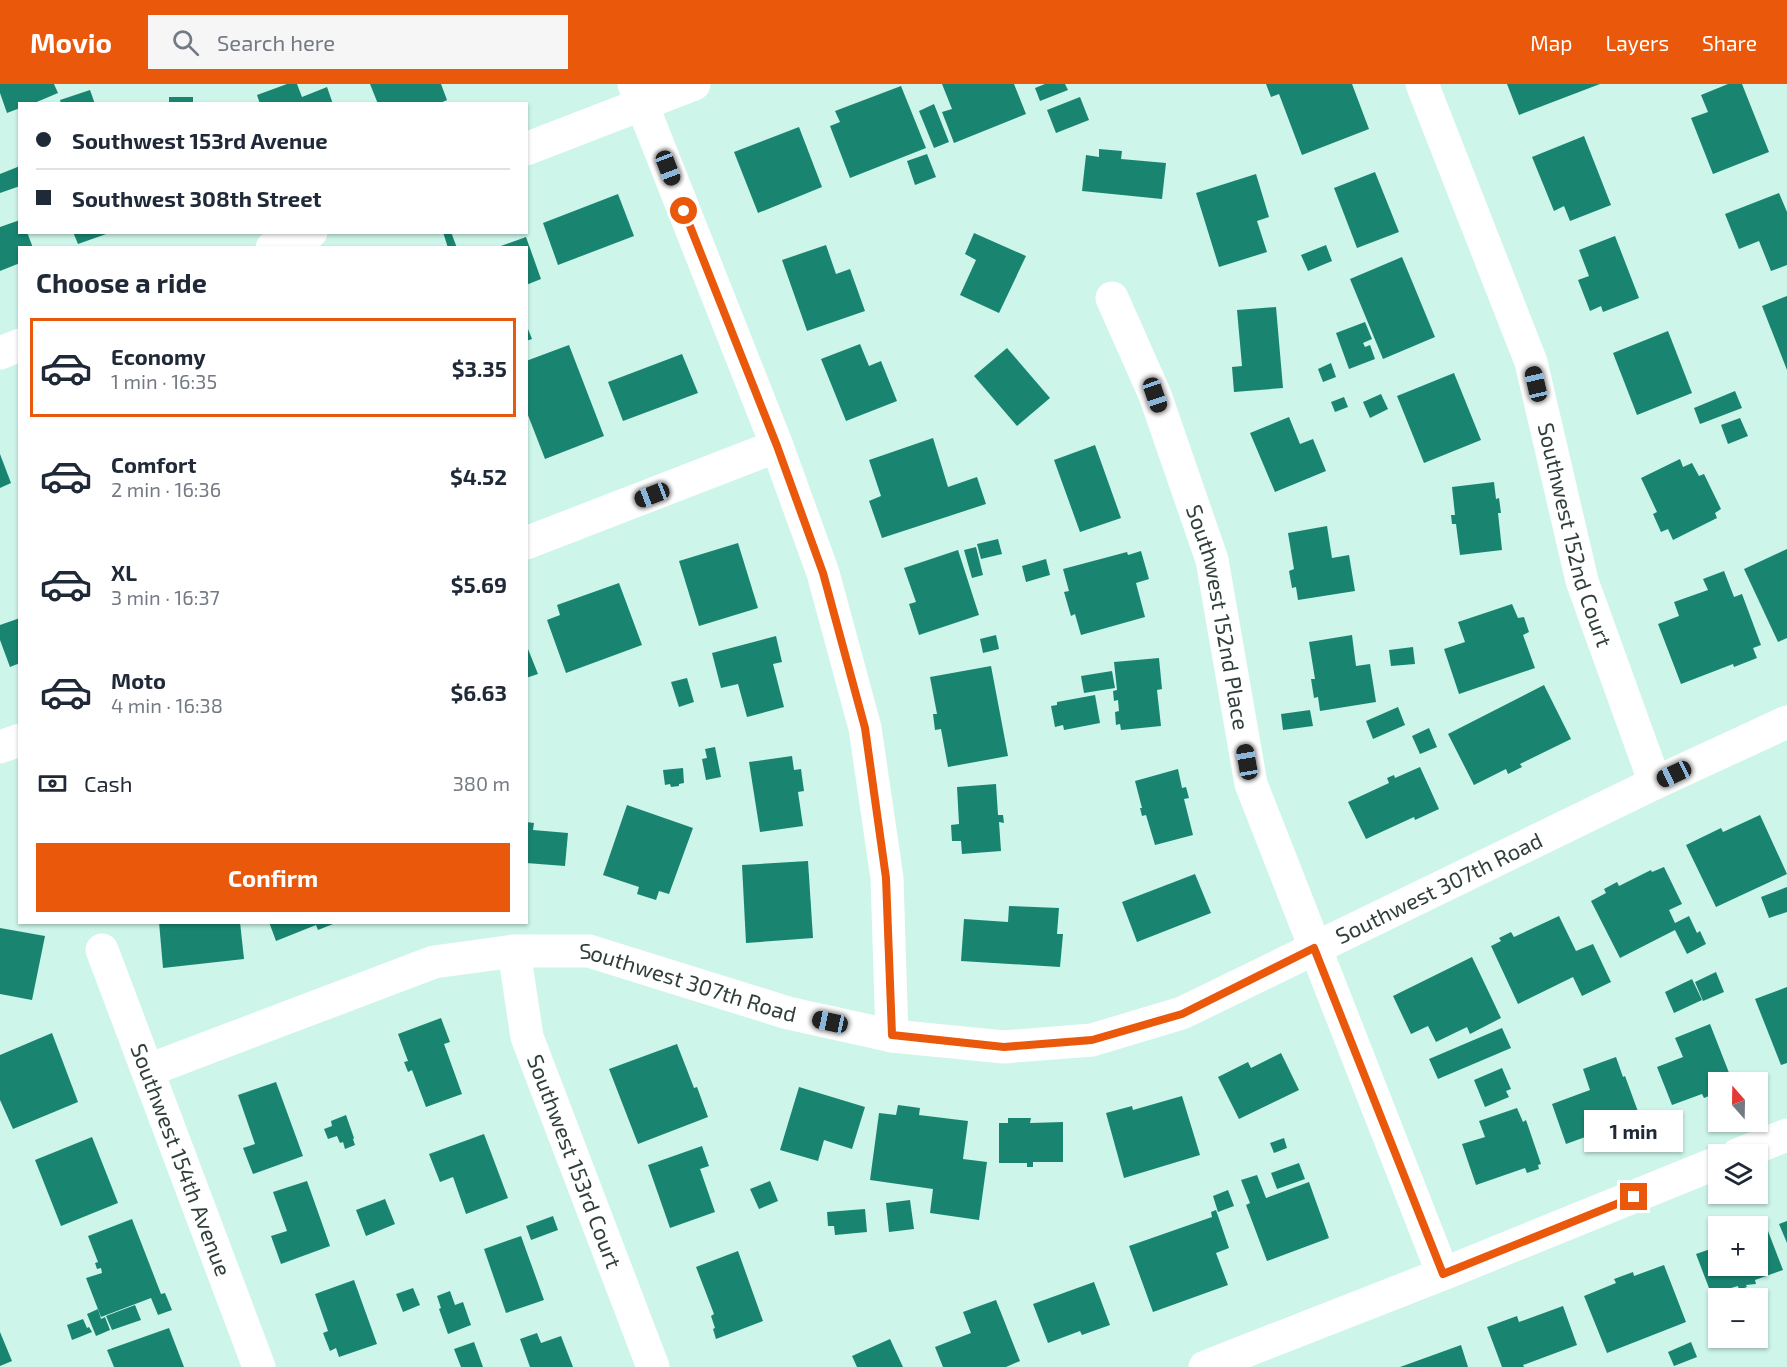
<!DOCTYPE html>
<meta charset="utf-8">
<style>
body{margin:0;font-family:"Exo 2",sans-serif;background:#f6f6f7;color:#1f2937;height:100vh;display:flex;flex-direction:column;font-size:22px;white-space:nowrap}
*{box-sizing:border-box;margin:0}
p{font-size:20px;color:#747a83}
.icon{flex:none;width:33px;height:33px;fill:none;stroke:currentColor;stroke-width:2;stroke-linecap:round;stroke-linejoin:round}
.map{position:relative;flex:1;overflow:hidden}
.panel{position:absolute;left:18px;top:162px;width:510px;height:678px;display:flex;flex-direction:column;background:#fff;border-radius:0px;box-shadow:0 2px 4px #0004}
.panel>*{flex:none}
.banner{position:absolute;left:18px;top:18px;width:510px;height:132px;border-radius:0px;box-shadow:0 2px 4px #0004;display:grid;align-content:center;height:132px;padding:0 18px;background:#fff}
.needle{width:39px;rotate:340deg}
.controls{position:absolute;left:1708px;top:988px;display:grid;gap:12px}
.controls a{display:grid;place-items:center;width:60px;height:60px;border-radius:0px;background:#fff;box-shadow:0 2px 4px #0004;font-size:30px}
.end{position:absolute;width:27px;height:27px;margin:-14px;border:8px solid #ea580c;background:#fff;box-shadow:0 0 0 3px #fff}
.from{border-radius:50%}
.bubble{position:absolute;height:42px;border-radius:0px;background:#fff;box-shadow:0 2px 4px #0004;font-size:20px;font-weight:700;line-height:42px;text-align:center}
.car{position:absolute;width:18px;height:36px;margin:-18px -9px;border-radius:8px;box-shadow:0 0 4px 2px #0007;background:linear-gradient(#222 24%,#8ab4d8 0 40%,#222 0 76%,#8ab4d8 0 86%,#222 0)}
.banner b{display:flex;align-items:center;gap:21px;height:57px;font-size:22px}
.banner b+b{border-top:2px solid #e0e1e3}
.banner i{width:15px;height:15px;background:#1f2937}
ul{padding:0;list-style:none}
li{display:flex;align-items:center;gap:18px;height:99px;margin:0 12px 9px;padding:0 6px;border:3px solid transparent;border-radius:0px}
li div{flex:1}
li b{display:block;font-size:22px}
li em{font-style:normal;font-weight:700}
li.selected{border-color:#ea580c}
li>.icon{width:54px;height:54px;stroke-width:1.5}
h2{padding:0 18px;font-size:27px;line-height:72px}
.pay{display:flex;align-items:center;gap:15px;height:66px;padding:0 18px;font-size:22px}
.pay p{margin-inline-start:auto}
.button{display:flex;gap:12px;margin-top:auto;padding:12px 18px}
.button a{flex:1;height:69px;border-radius:0px;background:#ea580c;color:#fff;font-size:24px;font-weight:700;line-height:69px;text-align:center}
header{display:flex;align-items:center;gap:36px;box-sizing:border-box;height:84px;padding:0 30px;background:#ea580c;color:#fff}
header strong{font-size:28px}
nav{display:flex;gap:33px;margin-inline-start:auto;font-size:21px}
.search{width:420px;height:54px;background:#f6f6f7;display:flex;align-items:center;gap:15px;box-sizing:border-box;padding:0 21px;border-radius:0px;color:#747a83;font-size:22px}
.map>svg:first-child{display:block}
</style>
<header>
<strong>Movio</strong>
<div class="search"><svg class="icon" aria-label="search" viewBox="0 0 24 24"><circle cx="10" cy="10" r="6"/><path d="M15 15l6 6"/></svg>Search here</div>
<nav><a>Map</a><a>Layers</a><a>Share</a></nav>
</header>
<div class="map">
<svg width="1787" height="1283" viewBox="0 0 1787 1283">
<rect width="100%" height="100%" fill="#cdf5ea"/>
<!-- building -->
<g fill="#198571">
<polygon points="0,0 54,0 58,9 32,20 20,20 20,24 7,29 0,9"/>
<polygon points="287,0 297,0 302,13 327,3 333,20 260,20 257,11"/>
<polygon points="370,0 441,0 447,16 438,20 378,20"/>
<polygon points="942,0 1014,0 1026,30 954,59 942,28 952,25"/>
<polygon points="1045,0 1065,0 1068,6 1040,17 1035,4"/>
<polygon points="1266,0 1352,0 1369,45 1302,71 1279,10 1271,13"/>
<polygon points="1507,0 1600,0 1519,31"/>
<polygon points="1728,0 1742,0 1769,68 1713,90 1691,34 1708,28 1701,11"/>
<polygon points="901,2 926,64 850,94 830,42 840,38 835,27"/>
<polygon points="90,6 95,20 61,20 60,16"/>
<rect x="169" y="13" width="24" height="7"/>
<polygon points="1080,13 1089,36 1056,49 1047,26"/>
<polygon points="934,20 949,58 934,64 919,27"/>
<polygon points="799,43 822,103 758,129 734,68"/>
<polygon points="1584,52 1611,121 1570,137 1564,122 1554,127 1532,73"/>
<polygon points="1099,65 1122,67 1121,75 1166,79 1162,115 1082,107 1086,71 1099,73"/>
<polygon points="927,70 936,93 915,101 907,77"/>
<polygon points="20,82 20,102 0,109 0,90"/>
<polygon points="1375,88 1399,148 1357,164 1334,104"/>
<polygon points="1256,90 1269,133 1257,137 1267,168 1219,183 1196,109"/>
<polygon points="1779,109 1787,128 1787,181 1771,187 1759,157 1739,165 1725,130"/>
<polygon points="618,110 634,152 558,181 543,139"/>
<polygon points="20,136 20,148 27,148 33,164 20,164 20,179 0,187 0,143"/>
<polygon points="73,148 109,148 109,149 78,160"/>
<polygon points="443,148 451,148 457,164 448,164"/>
<polygon points="974,149 1026,172 999,229 960,211 976,176 965,170"/>
<polygon points="1615,152 1639,214 1603,228 1601,222 1590,227 1578,196 1589,192 1579,166"/>
<polygon points="526,153 541,195 526,201 526,164 498,163"/>
<polygon points="826,161 836,190 850,185 865,227 807,247 782,176"/>
<polygon points="1326,161 1332,177 1308,187 1301,171"/>
<polygon points="1402,173 1435,253 1383,275 1350,195"/>
<polygon points="1787,212 1787,286 1762,222"/>
<polygon points="1276,223 1283,304 1234,308 1232,283 1242,282 1237,226"/>
<polygon points="1365,238 1372,255 1363,259 1365,263 1370,261 1375,275 1349,285 1336,249"/>
<polygon points="526,240 532,255 526,257"/>
<polygon points="1668,247 1692,309 1637,331 1613,269"/>
<polygon points="860,260 869,282 881,277 897,317 846,337 821,275"/>
<polygon points="569,261 604,352 545,375 526,326 526,277"/>
<polygon points="1007,264 1050,314 1017,342 974,292"/>
<polygon points="682,270 698,309 623,337 608,298"/>
<polygon points="1331,279 1336,293 1323,298 1318,285"/>
<polygon points="1454,289 1481,356 1424,379 1397,312"/>
<polygon points="1735,307 1742,324 1700,340 1694,324"/>
<polygon points="1381,310 1388,325 1370,334 1363,318"/>
<polygon points="1344,313 1348,323 1335,328 1331,318"/>
<polygon points="1289,333 1300,360 1313,355 1326,387 1275,408 1250,349"/>
<polygon points="1740,334 1748,352 1728,360 1721,341"/>
<polygon points="933,354 948,403 977,393 986,420 882,454 869,417 881,412 869,376"/>
<polygon points="1095,361 1121,434 1080,448 1054,376"/>
<polygon points="0,370 11,399 0,404"/>
<polygon points="1680,375 1683,383 1692,379 1699,392 1704,390 1721,425 1715,429 1717,434 1673,456 1668,445 1661,448 1653,430 1657,428 1641,394"/>
<polygon points="1494,398 1496,415 1499,414 1501,429 1498,429 1502,466 1460,471 1456,440 1452,440 1451,431 1455,431 1452,403"/>
<polygon points="1327,442 1332,474 1349,471 1355,507 1298,516 1296,503 1292,504 1289,487 1294,485 1288,449"/>
<polygon points="998,455 1002,470 981,475 977,460"/>
<polygon points="738,459 758,524 699,542 679,477"/>
<polygon points="976,463 983,491 972,494 964,466"/>
<polygon points="1787,465 1787,554 1778,558 1744,485"/>
<polygon points="958,466 979,531 919,551 909,520 916,518 904,484"/>
<polygon points="1141,467 1149,495 1136,499 1145,533 1081,551 1075,530 1071,532 1064,508 1069,507 1063,485 1127,468 1128,471"/>
<polygon points="1046,475 1050,491 1026,498 1022,482"/>
<polygon points="1724,487 1734,513 1742,510 1761,561 1753,564 1757,574 1734,583 1733,580 1681,600 1658,540 1679,532 1674,518 1708,506 1703,495"/>
<polygon points="619,499 642,561 566,589 547,536 560,531 557,521"/>
<polygon points="1512,520 1518,534 1524,533 1529,548 1523,551 1535,584 1459,610 1444,565 1465,558 1458,538"/>
<polygon points="20,534 20,579 10,583 0,556 0,541"/>
<polygon points="996,551 999,565 983,569 980,555"/>
<polygon points="1352,551 1356,582 1370,580 1376,618 1320,627 1318,613 1314,614 1311,595 1315,595 1309,558"/>
<polygon points="776,552 782,578 773,580 784,623 747,633 738,600 721,604 712,569"/>
<polygon points="526,560 538,590 526,594"/>
<polygon points="1413,563 1415,580 1391,582 1389,566"/>
<polygon points="1159,574 1162,605 1157,606 1161,642 1121,646 1120,640 1116,641 1115,628 1119,627 1118,616 1114,617 1113,607 1117,606 1114,578"/>
<polygon points="991,582 1008,672 948,683 941,645 935,646 933,630 937,630 930,593"/>
<polygon points="1112,587 1115,604 1084,609 1081,592"/>
<polygon points="687,594 694,618 679,623 671,598"/>
<polygon points="1544,601 1571,655 1520,680 1522,683 1508,690 1506,685 1474,701 1448,650"/>
<polygon points="1095,611 1100,639 1064,646 1063,641 1055,643 1051,622 1057,621 1057,618"/>
<polygon points="1398,623 1405,641 1373,655 1366,637"/>
<polygon points="1310,626 1313,642 1283,646 1281,630"/>
<polygon points="1429,644 1437,663 1420,670 1412,652"/>
<polygon points="715,663 721,693 706,696 702,675 707,674 705,665"/>
<polygon points="792,672 794,686 801,685 804,707 798,708 803,742 760,748 749,678"/>
<polygon points="1420,683 1439,725 1415,736 1414,733 1366,755 1348,718 1389,699 1387,694 1394,691 1395,694"/>
<polygon points="683,684 684,699 679,700 679,702 671,703 670,700 665,701 663,686"/>
<polygon points="1178,685 1182,704 1186,703 1189,714 1184,715 1193,751 1155,761 1146,731 1142,732 1140,724 1142,724 1135,697"/>
<polygon points="996,700 998,731 1003,731 1004,739 999,738 1001,767 962,770 961,757 952,757 951,741 959,740 957,703"/>
<polygon points="627,721 693,744 669,810 659,807 656,816 637,810 639,803 603,791"/>
<polygon points="1760,731 1787,790 1716,823 1686,761 1721,744 1723,748"/>
<polygon points="526,738 534,739 533,746 568,749 565,782 526,779"/>
<polygon points="808,777 813,854 746,859 742,781"/>
<polygon points="1664,783 1682,820 1669,826 1675,839 1689,832 1697,849 1700,847 1706,860 1687,870 1675,846 1620,874 1591,817 1606,809 1604,805 1617,798 1619,802 1651,786 1652,788"/>
<polygon points="1195,790 1211,829 1137,858 1122,818"/>
<polygon points="1787,803 1787,828 1769,834 1761,813"/>
<polygon points="1009,822 1059,824 1057,850 1063,850 1060,883 961,877 964,835 1008,838"/>
<polygon points="1559,832 1576,867 1593,860 1611,898 1582,912 1573,893 1518,920 1491,862 1501,857 1499,854 1511,848 1514,853"/>
<polygon points="159,838 240,838 244,875 163,884"/>
<polygon points="269,838 332,838 333,840 318,846 316,841 276,857"/>
<polygon points="0,844 45,852 32,916 0,910"/>
<polygon points="1472,873 1501,934 1470,950 1467,943 1436,958 1428,942 1411,950 1393,912"/>
<polygon points="1716,888 1724,908 1703,917 1695,898"/>
<polygon points="1692,895 1702,916 1674,929 1665,908"/>
<polygon points="1787,903 1787,979 1781,981 1755,915"/>
<polygon points="441,934 450,958 444,960 462,1010 426,1023 412,986 408,988 404,978 408,977 398,950"/>
<polygon points="1710,940 1733,999 1719,999 1719,1008 1704,1014 1702,1010 1672,1021 1657,983 1683,973 1675,954"/>
<polygon points="1502,944 1511,964 1438,995 1429,975"/>
<polygon points="52,949 78,1018 13,1045 0,1016 0,971"/>
<polygon points="677,960 694,1004 697,1003 708,1033 638,1060 609,985"/>
<polygon points="1281,969 1299,1006 1239,1035 1218,993 1248,978 1251,984"/>
<polygon points="1616,973 1623,993 1625,992 1640,1033 1566,1060 1552,1020 1590,1006 1583,985"/>
<polygon points="1502,984 1511,1005 1506,1007 1509,1013 1485,1023 1474,996"/>
<polygon points="276,998 303,1072 253,1090 243,1064 255,1060 238,1011"/>
<polygon points="799,1003 865,1023 852,1065 824,1056 818,1077 780,1066"/>
<polygon points="1182,1012 1200,1071 1124,1094 1106,1029 1132,1022 1133,1026"/>
<polygon points="898,1021 920,1024 919,1031 968,1037 963,1075 987,1078 979,1136 930,1129 933,1105 870,1096 879,1029 896,1031"/>
<polygon points="1517,1024 1523,1038 1526,1036 1541,1080 1538,1081 1539,1085 1527,1089 1525,1084 1476,1101 1462,1060 1485,1053 1479,1037"/>
<polygon points="346,1031 354,1054 353,1055 355,1061 345,1065 343,1058 340,1059 337,1052 328,1055 324,1045 332,1042 331,1037"/>
<polygon points="1008,1034 1031,1034 1030,1039 1063,1038 1063,1078 1033,1078 1033,1083 1027,1083 1027,1079 999,1079 999,1039 1008,1039"/>
<polygon points="484,1050 508,1114 466,1130 453,1093 440,1098 429,1070"/>
<polygon points="92,1053 118,1119 61,1142 35,1076"/>
<polygon points="1284,1054 1287,1064 1274,1069 1270,1059"/>
<polygon points="702,1062 709,1082 700,1085 715,1128 670,1144 648,1081"/>
<polygon points="1299,1079 1305,1095 1277,1105 1271,1089"/>
<polygon points="1257,1091 1266,1114 1309,1098 1329,1154 1267,1177 1246,1121 1250,1119 1241,1096"/>
<polygon points="307,1097 330,1162 281,1180 271,1152 287,1147 273,1108"/>
<polygon points="770,1097 778,1117 759,1125 750,1105"/>
<polygon points="1228,1106 1234,1122 1218,1128 1213,1112"/>
<polygon points="385,1115 395,1140 366,1152 356,1126"/>
<polygon points="910,1116 914,1145 889,1148 886,1119"/>
<polygon points="865,1125 867,1148 835,1151 834,1142 828,1142 827,1128"/>
<polygon points="1216,1126 1229,1164 1216,1169 1228,1201 1153,1228 1129,1162 1212,1133 1211,1128"/>
<polygon points="553,1132 558,1146 531,1156 526,1142"/>
<polygon points="132,1135 161,1210 165,1209 172,1226 158,1231 151,1214 101,1233 86,1194 102,1189 101,1184 97,1185 95,1179 98,1178 88,1152"/>
<polygon points="1787,1137 1787,1159 1779,1140"/>
<polygon points="1768,1147 1783,1186 1755,1196 1756,1200 1746,1201 1747,1203 1739,1206 1738,1202 1731,1204 1732,1207 1728,1209 1727,1207 1712,1212 1696,1170 1719,1162 1719,1182 1758,1182 1758,1151"/>
<polygon points="521,1152 544,1216 506,1229 484,1165"/>
<polygon points="738,1167 763,1237 716,1255 713,1245 715,1244 711,1232 714,1230 696,1183"/>
<polygon points="1664,1181 1686,1238 1607,1269 1584,1212 1616,1199 1614,1195 1633,1188 1634,1192"/>
<polygon points="354,1196 377,1260 339,1273 336,1264 330,1267 323,1249 328,1247 315,1210"/>
<polygon points="1094,1198 1110,1241 1082,1251 1080,1247 1048,1259 1033,1220"/>
<polygon points="413,1204 420,1221 403,1228 396,1210"/>
<polygon points="450,1207 455,1221 463,1218 471,1241 448,1250 439,1225 441,1224 437,1212"/>
<polygon points="996,1216 1020,1277 1006,1283 943,1283 935,1263 971,1249 963,1228"/>
<polygon points="135,1221 141,1236 112,1246 106,1232"/>
<polygon points="1563,1222 1577,1261 1523,1281 1524,1283 1502,1283 1487,1243 1517,1232 1519,1238"/>
<polygon points="98,1225 101,1235 105,1233 110,1246 96,1252 87,1230"/>
<polygon points="83,1235 87,1244 89,1243 92,1248 72,1256 67,1241"/>
<polygon points="169,1244 184,1283 114,1283 107,1266"/>
<polygon points="0,1248 12,1277 0,1282"/>
<polygon points="537,1249 541,1259 561,1252 573,1283 530,1283 520,1255"/>
<polygon points="890,1255 903,1283 857,1283 852,1272"/>
<polygon points="474,1258 483,1283 461,1283 454,1265"/>
<polygon points="1691,1258 1697,1273 1674,1282 1668,1268"/>
<polygon points="1461,1261 1468,1283 1400,1283"/>
</g>
<g fill="none" stroke-linecap="round" stroke-linejoin="round">
<!-- minor -->
<g stroke="#fff" stroke-width="33">
<polyline points="634,0 777,362 823,489 865,644 887,794 892,952"/>
<path id="s1" d="M1422 0 1531 278 1582 497 1655 699"/>
<polyline points="526,65 694,0"/>
<polyline points="272,164 311,148"/>
<path id="s2" d="M1112 214 1155 311 1212 476 1251 700 1443 1190"/>
<polyline points="0,269 20,261"/>
<polyline points="526,459 777,362"/>
<polyline points="0,663 20,656"/>
<path id="s3" d="M102 866 259 1283"/>
<path id="s4" d="M514 867 527 953 653 1283"/>
<path id="s5" d="M149 986 434 878 514 867H589L788 929 892 952 1004 963 1092 956 1182 929 1655 699 1787 638"/>
<polyline points="1737,1071 1787,1051"/>
<polyline points="1205,1283 1443,1190 1719,1078"/>
</g>
</g>
<g fill="none" stroke-linecap="round" stroke-linejoin="round">
<!-- route -->
<polyline stroke="#ea580c" stroke-width="8" points="684,127 777,362 823,489 865,644 886,794 892,951 1004,963 1092,956 1182,930 1314,864 1443,1190 1634,1113"/>
</g>
<g text-anchor="middle" stroke-width="6" stroke-linejoin="round" paint-order="stroke">
<!-- street labels -->
<g font-size="22" fill="#303f3b" stroke="#e7fef8">
<text dy="8" stroke="none"><textPath href="#s1" startOffset="477">Southwest 152nd Court</textPath></text>
<text dy="8" stroke="none"><textPath href="#s2" startOffset="338">Southwest 152nd Place</textPath></text>
<text dy="8" stroke="none"><textPath href="#s5" startOffset="1356">Southwest 307th Road</textPath></text>
<text dy="8" stroke="none"><textPath href="#s5" startOffset="564">Southwest 307th Road</textPath></text>
<text dy="8" stroke="none"><textPath href="#s3" startOffset="224">Southwest 154th Avenue</textPath></text>
<text dy="8" stroke="none"><textPath href="#s4" startOffset="220">Southwest 153rd Court</textPath></text>
</g>
</g>
</svg>
<div class="controls">
<a><svg class="needle" viewBox="-14 -14 28 28"><path d="M0-13l5 13h-10z" fill="#e53935"/><path d="M0 13l5-13h-10z" fill="#747a83"/></svg></a>
<a><svg class="icon" aria-label="layers" viewBox="0 0 24 24"><path d="M12 4l9 5-9 5-9-5zM3 14l9 5 9-5"/></svg></a>
<a>+</a>
<a>−</a>
</div>
<i class="end from" style="left:684px;top:127px"></i>
<i class="end" style="left:1634px;top:1113px"></i>
<div class="bubble" style="left:1584px;top:1026px;width:99px">1 min</div>
<i class="car" style="left:668px;top:84px;rotate:159deg"></i>
<i class="car" style="left:1536px;top:300px;rotate:347deg"></i>
<i class="car" style="left:1155px;top:311px;rotate:161deg"></i>
<i class="car" style="left:652px;top:411px;rotate:249deg"></i>
<i class="car" style="left:1247px;top:678px;rotate:350deg"></i>
<i class="car" style="left:1674px;top:690px;rotate:245deg"></i>
<i class="car" style="left:830px;top:938px;rotate:282deg"></i>
<div class="banner">
<b><i class="from"></i>Southwest 153rd Avenue</b>
<b><i></i>Southwest 308th Street</b>
</div>
<section class="panel">
<h2>Choose a ride</h2>
<ul>
<li class="selected"><svg class="icon" aria-label="car" viewBox="0 0 24 24"><path d="M5 17H2v-5l4-1 3-4h7l3 4 3 1v5h-3M9 17h6M6 11h13"/><circle cx="7" cy="17" r="2"/><circle cx="17" cy="17" r="2"/></svg><div><b>Economy</b><p>1 min · 16:35</p></div><em>$3.35</em></li>
<li><svg class="icon" aria-label="car" viewBox="0 0 24 24"><path d="M5 17H2v-5l4-1 3-4h7l3 4 3 1v5h-3M9 17h6M6 11h13"/><circle cx="7" cy="17" r="2"/><circle cx="17" cy="17" r="2"/></svg><div><b>Comfort</b><p>2 min · 16:36</p></div><em>$4.52</em></li>
<li><svg class="icon" aria-label="car" viewBox="0 0 24 24"><path d="M5 17H2v-5l4-1 3-4h7l3 4 3 1v5h-3M9 17h6M6 11h13"/><circle cx="7" cy="17" r="2"/><circle cx="17" cy="17" r="2"/></svg><div><b>XL</b><p>3 min · 16:37</p></div><em>$5.69</em></li>
<li><svg class="icon" aria-label="car" viewBox="0 0 24 24"><path d="M5 17H2v-5l4-1 3-4h7l3 4 3 1v5h-3M9 17h6M6 11h13"/><circle cx="7" cy="17" r="2"/><circle cx="17" cy="17" r="2"/></svg><div><b>Moto</b><p>4 min · 16:38</p></div><em>$6.63</em></li>
</ul>
<div class="pay"><svg class="icon" aria-label="cash" viewBox="0 0 24 24"><path d="M3 7h18v10H3z"/><circle cx="12" cy="12" r="2"/></svg>Cash<p>380 m</p></div>
<div class="button"><a>Confirm</a></div>
</section>
</div>
